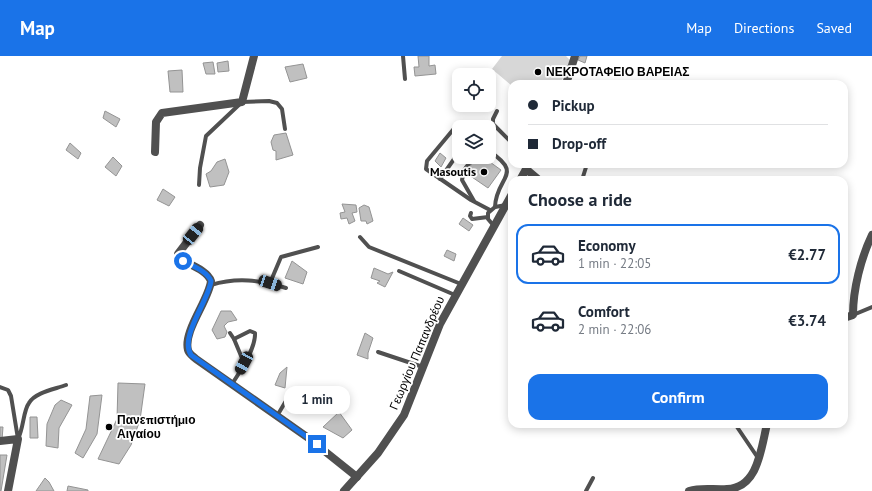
<!DOCTYPE html>
<meta charset="utf-8">
<style>
body{margin:0;font-family:"PT Sans",sans-serif;background:#f2f2f3;color:#1f2937;height:100vh;display:flex;flex-direction:column;font-size:15px;white-space:nowrap}
*{box-sizing:border-box;margin:0}
p{font-size:13px;color:#747a83}
.icon{flex:none;width:22px;height:22px;fill:none;stroke:currentColor;stroke-width:2;stroke-linecap:round;stroke-linejoin:round}
.map{position:relative;flex:1;overflow:hidden}
.sheet{position:absolute;left:508px;top:120px;width:340px;height:252px;display:flex;flex-direction:column;background:#fff;border-radius:12px;box-shadow:0 2px 10px #0003}
.sheet>*{flex:none}
.banner{position:absolute;left:508px;top:24px;width:340px;height:88px;border-radius:12px;box-shadow:0 2px 10px #0003;display:grid;align-content:center;height:88px;padding:0 20px;background:#fff}
.tools{position:absolute;left:452px;top:12px;display:grid;gap:8px}
.tools a{display:grid;place-items:center;width:44px;height:44px;border-radius:8px;background:#fff;box-shadow:0 2px 10px #0003;font-size:20px}
.end{position:absolute;width:18px;height:18px;margin:-9px;border:5px solid #1a73e8;background:#fff;box-shadow:0 0 0 2px #fff}
.from{border-radius:50%}
.bubble{position:absolute;height:28px;border-radius:12px;background:#fff;box-shadow:0 2px 10px #0003;font-size:13px;font-weight:600;line-height:28px;text-align:center}
.car{position:absolute;width:12px;height:24px;margin:-12px -6px;border-radius:5px;box-shadow:0 0 3px 1px #0007;background:linear-gradient(#222 24%,#8ab4d8 0 40%,#222 0 76%,#8ab4d8 0 86%,#222 0)}
.banner b{display:flex;align-items:center;gap:14px;height:38px;font-size:15px}
.banner b+b{border-top:1px solid #e0e1e3}
.banner i{width:10px;height:10px;background:#1f2937}
ul{padding:0;list-style:none}
li{display:flex;align-items:center;gap:12px;height:60px;margin:0 8px 6px;padding:0 12px;border:2px solid transparent;border-radius:12px}
li div{flex:1}
li b{display:block;font-size:15px}
li em{font-style:normal;font-weight:600}
li.active{border-color:#1a73e8}
li>.icon{width:36px;height:36px;stroke-width:1.5}
h2{padding:0 20px;font-size:18px;line-height:48px}
.action{display:flex;gap:8px;margin-top:auto;padding:8px 20px}
.action a{flex:1;height:46px;border-radius:12px;background:#1a73e8;color:#fff;font-size:16px;font-weight:600;line-height:46px;text-align:center}
header{display:flex;align-items:center;gap:24px;box-sizing:border-box;height:56px;padding:0 20px;background:#1a73e8;color:#fff}
header strong{font-size:19px}
nav{display:flex;gap:22px;margin-inline-start:auto;font-size:14px}
.map>svg:first-child{display:block}
</style>
<header>
<strong>Map</strong>
<nav><a>Map</a><a>Directions</a><a>Saved</a></nav>
</header>
<div class="map">
<svg width="872" height="435" viewBox="0 0 872 435">
<rect width="100%" height="100%" fill="#fff"/>
<!-- green -->
<polygon fill="#d7d7d7" points="502,0 566,0 571,5 560,28 512,28 512,30 492,13"/>
<!-- building -->
<g fill="#c0c0c0" stroke="#949494">
<polygon points="418,0 429,0 429,10 435,9 436,18 415,20 414,11 419,11"/>
<polygon points="580,0 587,0 585,7 578,4"/>
<polygon points="228,5 229,15 218,16 217,7"/>
<polygon points="213,6 215,18 206,18 203,7"/>
<polygon points="303,8 307,22 290,26 285,11"/>
<polygon points="182,14 183,36 170,36 168,15"/>
<polygon points="105,55 120,63 116,71 103,62"/>
<polygon points="286,77 293,99 276,104 276,95 273,94 271,86 274,79"/>
<polygon points="70,87 81,97 78,103 66,94"/>
<polygon points="440,97 446,102 441,111 435,105"/>
<polygon points="113,101 122,110 116,120 105,111"/>
<polygon points="476,101 483,101 501,114 488,132 466,117"/>
<polygon points="225,103 229,116 224,129 210,131 206,118 211,115 217,106"/>
<polygon points="163,133 175,141 169,150 157,144"/>
<polygon points="342,148 356,149 357,156 352,157 355,165 349,168 347,162 341,163 340,157 345,156"/>
<polygon points="364,149 369,151 373,165 367,168 366,165 361,165 359,152"/>
<polygon points="463,162 473,169 469,175 459,168"/>
<polygon points="447,194 456,198 454,205 444,200"/>
<polygon points="292,205 307,216 303,228 285,222"/>
<polygon points="374,212 388,218 393,216 385,231 377,227 380,225 371,222"/>
<polygon points="221,255 231,255 237,264 228,266 224,270 227,276 225,281 217,283 212,274"/>
<polygon points="365,277 373,282 368,297 368,303 357,299"/>
<polygon points="287,311 285,332 275,329 280,317"/>
<polygon points="118,327 145,328 140,364 131,389 119,408 98,403 117,363"/>
<polygon points="102,339 97,378 83,402 75,397 86,373 90,340"/>
<polygon points="61,344 72,349 59,372 58,392 46,390 47,368 55,349"/>
<polygon points="339,356 352,374 343,382 323,371"/>
<polygon points="30,361 37,361 38,382 30,382"/>
<polygon points="0,371 3,371 2,384 0,383"/>
<polygon points="0,399 7,399 1,435 0,435"/>
<polygon points="45,422 49,426 54,435 36,435"/>
<polygon points="68,430 88,434 88,435 67,435"/>
</g>
<g fill="none" stroke-linecap="round" stroke-linejoin="round">
<!-- lane -->
<g stroke="#505050" stroke-width="4">
<polyline points="403,0 405,23"/>
<polyline points="497,55 493,63 493,68 512,87"/>
<polyline points="457,69 427,105 426,113 471,144 490,154"/>
<path d="M489 95C525 119 496 120 495 151"/>
<polyline points="474,101 464,114 462,124 474,145"/>
<polyline points="440,123 459,96"/>
<polyline points="582,124 587,108"/>
<polyline points="199,129 200,112 206,80 242,46 269,45 277,47 282,53 285,73"/>
<polyline points="471,157 470,160 472,163 488,161"/>
<polyline points="494,170 488,163 488,157 495,151 506,149"/>
<polyline points="360,181 369,191 461,228"/>
<polyline points="399,215 455,239"/>
<polyline points="270,227 281,201 318,191"/>
<path d="M211 229C237 221 260 224 286 232"/>
<polyline points="853,259 872,251"/>
<path d="M230 277 234 283 250 275 255 277C256 292 240 316 232 328"/>
<polyline points="234,283 244,307"/>
<polyline points="378,296 423,311"/>
<path d="M0 331 8 334 11 340 18 383C24 371 23 355 29 347 35 336 56 333 66 329"/>
<polyline points="277,360 293,333"/>
<polyline points="735,368 758,402"/>
<polyline points="586,435 593,422"/>
</g>
<!-- street -->
<g stroke="#505050" stroke-width="8">
<polyline points="566,28 575,0"/>
<polyline points="155,96 156,66 162,57 242,46 254,0"/>
<polyline points="526,113 539,124"/>
<polyline points="520,124 529,108"/>
<path d="M200 169 178 198 180 203C190 209 207 214 211 225 209 244 183 275 188 294 189 298 193 300 196 303L307 381 357 421"/>
<path d="M844 262 853 259C853 233 861 202 872 179"/>
<polyline points="0,385 18,383 8,435"/>
<polyline points="344,435 378,397 404,359 440,268 512,138"/>
<path d="M689 435C702 431 714 434 727 433 758 432 761 393 767 368"/>
</g>
</g>
<g fill="none" stroke-linecap="round" stroke-linejoin="round">
<!-- route -->
<path stroke="#1a73e8" stroke-width="5" d="M183 205C192 210 207 215 211 225 209 244 179 281 191 299L317 388"/>
</g>
<!-- markers -->
<g fill="#000" stroke="#fff" stroke-width="1.5">
<circle cx="538" cy="16" r="4"/>
<circle cx="484" cy="116" r="4"/>
<circle cx="109" cy="371" r="4"/>
</g>
<g text-anchor="middle" stroke-width="3.5" stroke-linejoin="round" paint-order="stroke">
<!-- poi labels -->
<g font-size="12" font-weight="bold" fill="#000" stroke="#fff" text-anchor="start">
<text x="546" y="20">ΝΕΚΡΟΤΑΦΕΙΟ ΒΑΡΕΙΑΣ</text>
<text x="476" y="120" text-anchor="end">Masoutis</text>
<text x="117" y="368">Πανεπιστήμιο<tspan x="117" dy="14">Αιγαίου</tspan></text>
</g>
<!-- street labels -->
<g font-size="12" fill="#000" stroke="#fff">
<text transform="translate(417 297) rotate(-67)" y="4">Γεωργίου Παπανδρέου</text>
</g>
</g>
</svg>
<div class="tools">
<a><svg class="icon" aria-label="locate" viewBox="0 0 24 24"><circle cx="12" cy="12" r="6"/><path d="M12 2v4M12 18v4M2 12h4M18 12h4"/></svg></a>
<a><svg class="icon" aria-label="layers" viewBox="0 0 24 24"><path d="M12 4l9 5-9 5-9-5zM3 14l9 5 9-5"/></svg></a>
</div>
<i class="end from" style="left:183px;top:205px"></i>
<i class="end" style="left:317px;top:388px"></i>
<div class="bubble" style="left:284px;top:330px;width:66px">1 min</div>
<i class="car" style="left:193px;top:178px;rotate:39deg"></i>
<i class="car" style="left:270px;top:227px;rotate:108deg"></i>
<i class="car" style="left:244px;top:307px;rotate:208deg"></i>
<div class="banner">
<b><i class="from"></i>Pickup</b>
<b><i></i>Drop-off</b>
</div>
<section class="sheet">
<h2>Choose a ride</h2>
<ul>
<li class="active"><svg class="icon" aria-label="car" viewBox="0 0 24 24"><path d="M5 17H2v-5l4-1 3-4h7l3 4 3 1v5h-3M9 17h6M6 11h13"/><circle cx="7" cy="17" r="2"/><circle cx="17" cy="17" r="2"/></svg><div><b>Economy</b><p>1 min · 22:05</p></div><em>€2.77</em></li>
<li><svg class="icon" aria-label="car" viewBox="0 0 24 24"><path d="M5 17H2v-5l4-1 3-4h7l3 4 3 1v5h-3M9 17h6M6 11h13"/><circle cx="7" cy="17" r="2"/><circle cx="17" cy="17" r="2"/></svg><div><b>Comfort</b><p>2 min · 22:06</p></div><em>€3.74</em></li>
</ul>
<div class="action"><a>Confirm</a></div>
</section>
</div>
